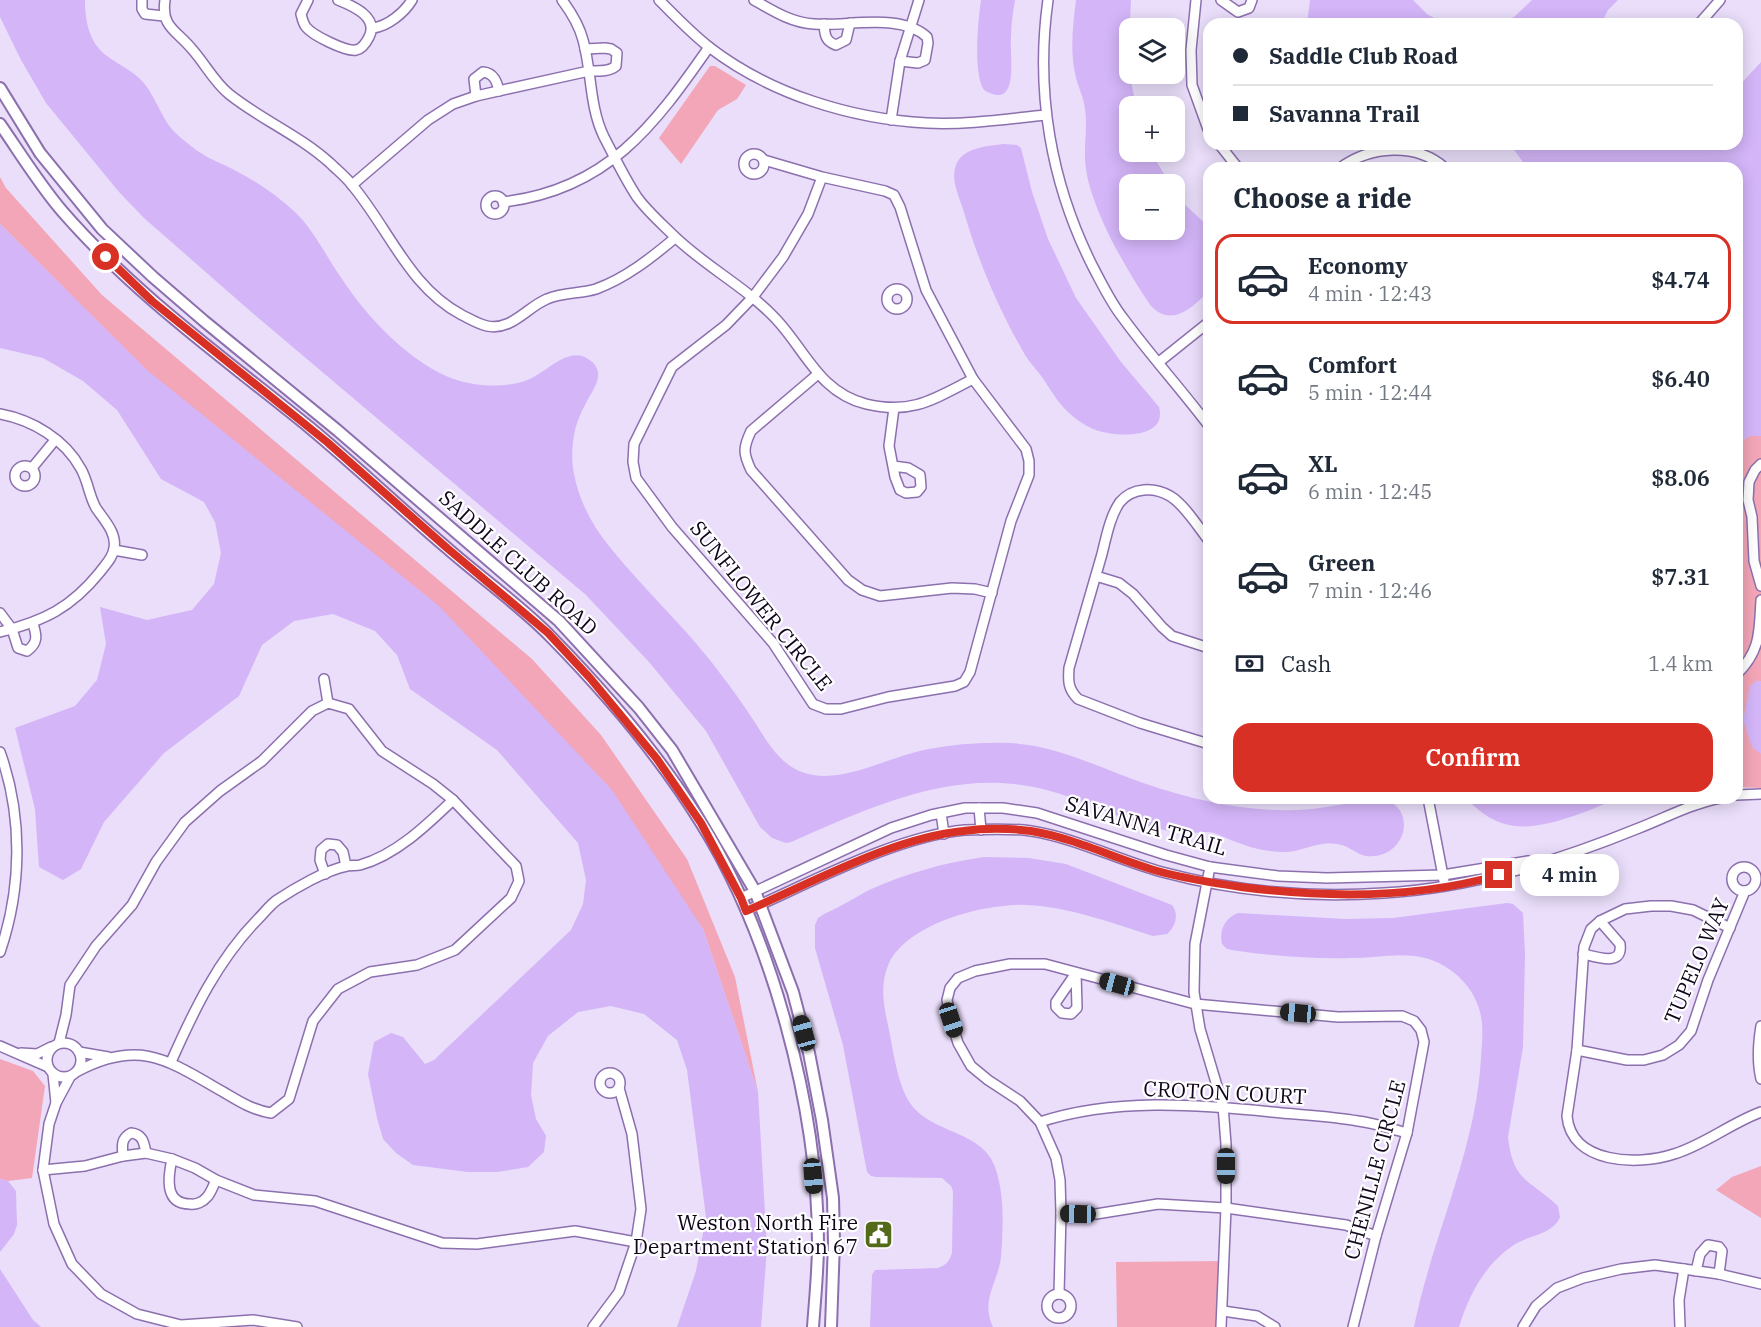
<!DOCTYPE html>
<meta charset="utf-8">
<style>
body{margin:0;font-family:"IBM Plex Serif",serif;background:#f6f6f7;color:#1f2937;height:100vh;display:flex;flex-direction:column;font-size:22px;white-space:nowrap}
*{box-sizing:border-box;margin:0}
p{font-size:20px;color:#747a83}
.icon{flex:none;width:33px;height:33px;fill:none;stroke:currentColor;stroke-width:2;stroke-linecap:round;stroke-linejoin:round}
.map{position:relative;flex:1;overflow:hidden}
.side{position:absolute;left:1203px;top:162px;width:540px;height:642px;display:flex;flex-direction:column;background:#fff;border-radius:18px;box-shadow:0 3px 15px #0003}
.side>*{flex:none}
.top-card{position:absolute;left:1203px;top:18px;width:540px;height:132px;border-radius:18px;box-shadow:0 3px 15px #0003;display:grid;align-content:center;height:132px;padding:0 30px;background:#fff}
.fabs{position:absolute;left:1119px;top:18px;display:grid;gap:12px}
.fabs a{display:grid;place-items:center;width:66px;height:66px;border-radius:12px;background:#fff;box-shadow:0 3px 15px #0003;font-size:30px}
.end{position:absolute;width:27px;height:27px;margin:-14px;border:8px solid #d93025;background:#fff;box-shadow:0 0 0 3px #fff}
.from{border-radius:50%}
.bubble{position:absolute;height:42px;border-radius:18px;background:#fff;box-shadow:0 3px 15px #0003;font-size:20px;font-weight:600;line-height:42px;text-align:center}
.car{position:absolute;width:18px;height:36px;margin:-18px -9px;border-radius:8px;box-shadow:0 0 4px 2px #0007;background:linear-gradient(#222 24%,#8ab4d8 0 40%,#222 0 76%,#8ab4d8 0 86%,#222 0)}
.top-card b{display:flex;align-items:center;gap:21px;height:57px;font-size:22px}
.top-card b+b{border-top:2px solid #e0e1e3}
.top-card i{width:15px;height:15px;background:#1f2937}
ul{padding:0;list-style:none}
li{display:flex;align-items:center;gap:18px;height:90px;margin:0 12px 9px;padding:0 18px;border:3px solid transparent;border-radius:18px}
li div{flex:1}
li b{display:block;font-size:22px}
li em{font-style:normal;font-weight:600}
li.current{border-color:#d93025}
li>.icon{width:54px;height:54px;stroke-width:1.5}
h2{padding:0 30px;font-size:27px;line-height:72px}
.pay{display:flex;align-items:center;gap:15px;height:66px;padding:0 30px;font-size:22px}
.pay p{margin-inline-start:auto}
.action{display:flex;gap:12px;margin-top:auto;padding:12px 30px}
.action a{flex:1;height:69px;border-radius:18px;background:#d93025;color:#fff;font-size:24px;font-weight:600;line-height:69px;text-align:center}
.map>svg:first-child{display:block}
</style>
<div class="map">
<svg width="1761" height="1327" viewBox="0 0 1761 1327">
<rect width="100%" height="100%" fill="#eadefa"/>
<!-- green -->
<g fill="#f3a6b7">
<polygon points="710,66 715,66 746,85 737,99 718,110 681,164 659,138"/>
<polygon points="0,177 6,188 102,295 532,659 601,735 687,859 735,977 758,1092 703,929 0,224"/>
<polygon points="1749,436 1761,436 1761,788 1737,787 1737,445"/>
<polygon points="0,1059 33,1071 45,1086 32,1178 8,1181 0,1179"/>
<polygon points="1761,1166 1761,1218 1716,1190 1732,1177"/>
<polygon points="1225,1261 1221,1327 1117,1327 1116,1262"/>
</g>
<!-- water -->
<g fill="#d3b5f8">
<path d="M0 0H85C85 21 89 43 107 56 119 65 133 71 143 82 153 94 158 108 166 121 172 131 182 139 191 146 205 158 222 163 238 172 259 183 279 197 296 213 315 232 327 258 342 279 366 316 406 358 446 376 469 386 500 389 525 381 545 375 567 345 588 359 609 372 592 390 585 405 581 412 577 422 575 430 572 444 571 460 574 474 579 501 592 525 609 546 633 576 661 604 687 633 711 660 732 688 752 718 765 738 777 761 799 771 840 788 887 756 929 749 956 744 983 742 1009 743 1058 745 1101 769 1146 784 1194 800 1245 812 1296 810 1323 809 1349 803 1375 798 1421 801 1408 861 1366 856 1356 854 1348 845 1337 844 1319 840 1302 852 1284 852 1265 852 1248 847 1231 840 1225 838 1220 835 1214 833 1207 831 1199 833 1191 833 1179 833 1167 831 1155 828 1121 820 1090 803 1057 793 963 763 876 805 791 842L786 843 772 838 760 827 706 731 649 662 586 595 249 310 144 218 119 192 46 103 21 60 0 17Z"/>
<path d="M981 0H1015C1013 12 1011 25 1011 37 1010 50 1014 77 1008 88 1003 99 992 95 984 90 973 73 978 21 981 0Z"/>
<path d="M1076 0H1131L1128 66 1136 106H1130V152H1151L1170 184H1130V230H1174L1175 191 1182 202 1209 227V291C1193 307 1172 328 1151 306 1127 271 1092 211 1086 169 1083 149 1088 127 1085 109 1084 97 1077 85 1075 73 1070 50 1073 24 1076 0Z"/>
<polygon points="1310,0 1413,0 1427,14 1445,24 1307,24"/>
<polygon points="1532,0 1618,0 1608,10 1601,24 1499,24 1514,17"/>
<polygon points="1761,62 1761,436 1749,436 1737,445 1737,168 1527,168 1510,144 1737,144 1737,88"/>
<path d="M1004 144 1017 145 1021 148 1032 192 1048 239 1076 298 1121 362 1159 407C1168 440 1115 437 1096 430 1087 427 1077 420 1069 413 1058 403 1050 389 1042 377 1037 370 1030 363 1025 355 998 308 978 261 963 209 958 194 949 176 958 161 967 147 989 146 1004 144Z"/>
<polygon points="0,224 147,370 439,606 612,790 703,929 758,1092 767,1248 761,1327 677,1327 696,1271 706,1217 687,1070 677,1040 644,1014 611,1006 578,1012 548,1036 533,1063 531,1095 536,1119 546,1136 544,1152 528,1167 497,1172 468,1172 413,1165 396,1153 383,1139 377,1118 368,1074 374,1042 391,1033 403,1037 425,1064 434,1060 571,930 583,904 586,880 578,843 497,750 410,689 397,655 375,631 333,614 294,621 262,645 239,696 164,753 104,822 81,869 63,880 39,867 35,809 15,728 75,706 97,680 106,644 100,607 147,620 192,610 214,584 221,553 215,522 204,502 161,479 117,410 83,381 43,358 0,348"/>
<polygon points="1756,681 1761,681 1761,754 1752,747 1743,720 1750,686"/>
<path d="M1466 798H1618C1589 811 1536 834 1505 824 1490 820 1476 809 1466 798Z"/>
<path d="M984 857 1029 858 1066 864 1172 905C1179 914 1176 926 1167 934L1153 936C1112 923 1070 907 1026 905 985 903 908 923 889 963 880 983 883 1004 888 1025 893 1048 897 1084 910 1103 931 1134 982 1130 995 1167 1005 1195 1003 1228 1001 1257 998 1283 980 1300 993 1327H870L872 1275 875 1270 938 1268C946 1265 949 1262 952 1253L953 1191 951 1186 942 1178 876 1177 871 1176 867 1172 843 1045 815 948V925L818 918 824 914C840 907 854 898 869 890 907 873 943 863 984 857Z"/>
<path d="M1507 903 1513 904 1523 913 1525 955 1523 1047 1508 1137C1513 1182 1529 1179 1558 1206L1560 1217C1553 1234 1531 1235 1517 1243 1486 1262 1469 1294 1459 1327H1414C1432 1237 1476 1151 1481 1058 1482 1042 1484 1027 1480 1012 1474 987 1453 967 1429 959 1404 951 1376 958 1351 958 1313 959 1275 956 1238 951L1227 949 1222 944C1219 930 1225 918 1238 913L1345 919 1393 918Z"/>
<polygon points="0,1179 8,1181 16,1191 17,1225 14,1234 0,1252"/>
<polygon points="0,1269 33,1320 41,1327 0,1327"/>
</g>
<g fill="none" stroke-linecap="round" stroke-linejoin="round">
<defs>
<g id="minor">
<polyline points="142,0 142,9 145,14 164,16"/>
<path d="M165 0C161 27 176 30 191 48 204 62 214 82 229 94 260 119 299 135 330 163 337 170 346 177 352 185 389 229 409 287 462 315 470 319 478 324 487 326 512 331 527 307 547 299 563 292 580 294 596 289 626 278 651 258 675 238"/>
<path d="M308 0 301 14C302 18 303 23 306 27 312 35 346 52 356 50 362 49 366 43 369 37 379 17 353 6 338 0"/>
<path d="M562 0C571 12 579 25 583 40 592 72 589 106 604 137 614 156 625 179 637 197 647 211 662 224 674 236 706 267 746 287 776 319 806 351 819 392 866 404 912 415 934 399 973 379"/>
<path d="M659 0C675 16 691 33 709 47 770 94 851 119 927 123 966 125 1006 119 1045 115"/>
<path d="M754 0C773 11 792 23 814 24 846 27 900 12 927 37L928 43 925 60 918 63 900 61"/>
<path d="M1048 0C1035 92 1051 184 1093 267 1102 284 1111 303 1123 318 1150 355 1181 389 1209 426"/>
<polyline points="1196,0 1191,50 1192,85 1209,132"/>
<polyline points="1221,0 1238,12 1249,8 1252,0"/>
<path d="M824 24C825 35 825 41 836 45L846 40 850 23"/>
<polyline points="1699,24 1720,0"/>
<path d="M373 28C388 26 404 13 412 0"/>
<path d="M476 96 474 79 483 72C494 73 497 82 499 91"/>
<polyline points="891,120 900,61 919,0"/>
<polyline points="1219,144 1238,168"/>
<circle cx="754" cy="164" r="10"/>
<polyline points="764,160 822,177 885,191 894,195 900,207 926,290 973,379 1026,449 1029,461 1029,475 1011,521 970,672 964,682 955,686 888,697 841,709 826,709 813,704 773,643 672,527 636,478 633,462 634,444 672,367 726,325 753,297 783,257 808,214 822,177"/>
<path d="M1340 168C1370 146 1416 142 1445 168"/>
<path d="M352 185 428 120 453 104 476 96 589 71C598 71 609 72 616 66L617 53 611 49 605 48 585 49"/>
<circle cx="495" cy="205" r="9"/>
<path d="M503 202C607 190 654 126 709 47"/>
<circle cx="897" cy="299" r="10"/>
<polyline points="1159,362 1209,322"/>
<path d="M818 374 751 431C743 448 743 453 751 470L848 580 862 590 880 596 952 588 975 589 992 593"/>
<path d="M0 414C32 420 65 439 81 469 88 481 89 496 96 508 104 520 117 533 114 548 113 558 105 565 100 572 71 608 44 621 0 632"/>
<polyline points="1761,464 1755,470 1749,482 1748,500 1752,517 1754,561 1761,586"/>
<circle cx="25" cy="476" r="10"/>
<polyline points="893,466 908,468 920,475 921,487 917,492 906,493 900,490 895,477 889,446 894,408"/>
<polyline points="32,468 55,440"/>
<path d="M1209 541C1199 528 1184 504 1170 496 1154 487 1133 487 1120 502 1110 516 1106 538 1102 554 1091 592 1080 630 1069 668 1068 681 1068 689 1078 699L1140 723 1209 744"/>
<polyline points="114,550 142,555"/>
<polyline points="1096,576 1119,583 1133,594 1162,627 1172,636 1209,648"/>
<path d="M0 613 12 629 18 648 27 651C38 643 37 636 33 624"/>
<path d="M1737 674C1761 650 1759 632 1761 600"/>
<polyline points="324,679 328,703"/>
<path d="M0 752C23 816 22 888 0 952"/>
<polyline points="1737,795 1761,794"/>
<polyline points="1428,798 1444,881"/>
<polyline points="979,808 981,830"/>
<polyline points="941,813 944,834"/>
<polyline points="1210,867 1195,944 1194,992 1200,1029 1223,1106 1226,1144 1226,1208 1221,1327"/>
<circle cx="1744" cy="879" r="12"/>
<polyline points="325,874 320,860 321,850 328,844 337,845 343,852 346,866"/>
<polyline points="741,898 891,828 931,815 965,808 1003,808 1037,813 1166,855 1210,867 1278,876 1327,878 1443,875 1528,861"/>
<path d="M746 911C810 883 896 836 965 830 986 829 1010 828 1031 831 1076 838 1118 860 1162 872 1233 891 1311 898 1384 893 1472 888 1558 861 1639 828 1667 817 1691 804 1720 798"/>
<path d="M1730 928 1693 910 1671 906H1651L1625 909 1600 921 1591 929 1584 947 1577 1050 1567 1116C1571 1164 1638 1166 1674 1154 1704 1145 1731 1123 1761 1112"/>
<path d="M1583 954C1597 957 1623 967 1620 944L1600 921"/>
<polygon points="1076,973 1077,1008 1071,1014 1062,1013 1056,1007 1056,1002"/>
<path d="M1761 1026C1758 1044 1757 1062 1761 1079"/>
<circle cx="64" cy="1060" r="17"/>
<path d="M59 1043 66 1015 70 985 96 946 132 905 156 862 185 822 220 791 262 761 312 711 328 703 349 709 382 751 433 784 453 800 516 866 519 881 511 898 455 950 417 965 370 972 338 989 313 1021 289 1099 271 1113C253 1110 240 1102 225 1093 169 1061 141 1038 78 1071"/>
<polyline points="0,1046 48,1067"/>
<polyline points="1577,1050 1627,1060 1644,1060 1663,1055 1679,1045 1691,1031 1708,980 1745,891"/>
<polyline points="79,1052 108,1057"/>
<polyline points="21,1053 37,1054 51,1047"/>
<path d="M171 1062C194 1010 218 960 258 919 264 913 270 905 277 900 295 888 326 870 347 866 351 865 356 866 360 865 396 855 427 825 453 800"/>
<circle cx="610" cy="1083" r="10"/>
<polyline points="53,1074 56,1103"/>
<polyline points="70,1077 56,1103 49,1124 43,1170 54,1224 72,1264 101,1294 137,1314 181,1325 253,1320 297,1327"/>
<path d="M1040 1122C1113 1098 1196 1104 1272 1112 1300 1115 1330 1116 1358 1121 1375 1123 1391 1129 1407 1133"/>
<path d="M123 1156C122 1146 121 1138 131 1133 143 1134 144 1143 146 1153"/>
<path d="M172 1159C168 1177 164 1204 190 1204 196 1205 203 1202 207 1197 211 1193 213 1186 216 1180"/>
<polyline points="43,1170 85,1166 123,1156 146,1153 172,1159 195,1168 216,1180 254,1195 315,1201 442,1243 477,1244 575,1231 636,1242"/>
<polyline points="1061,1213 1096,1214 1158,1204 1226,1208 1346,1225 1376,1236"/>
<polyline points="1696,1271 1700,1254 1708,1245 1719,1247 1722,1251 1719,1274"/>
<polyline points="1059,1294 1061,1213 1060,1180 1056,1158 1040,1122 1020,1101 988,1080 971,1066 958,1043 951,1020 947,1000 950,988 958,978 975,971 1010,964 1045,964 1195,1004 1338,1017 1402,1016 1414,1021 1421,1030 1424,1042 1407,1133 1376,1236 1353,1327"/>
<circle cx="1059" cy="1306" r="12"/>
<polyline points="1223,1311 1257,1316 1275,1327"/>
<polyline points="593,1327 619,1292 636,1242 641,1209 632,1134 619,1088"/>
<polyline points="1523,1327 1536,1306 1557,1288 1583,1278 1621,1269 1655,1265 1719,1274 1761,1284"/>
<polyline points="1680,1327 1679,1300 1684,1269"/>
</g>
<g id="tertiary">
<polyline points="0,88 40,153 102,229 153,277 204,321 337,430 559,621 639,708 672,750 755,891 793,992 809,1053 822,1120 833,1198 834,1242 831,1327"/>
<path d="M0 124C20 153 39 184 62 211 134 294 224 358 309 427 356 466 400 508 447 548 481 578 520 605 551 637 606 693 658 754 700 821 772 935 818 1109 818 1243 818 1271 815 1299 813 1327"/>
</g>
</defs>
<!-- minor casing -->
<use href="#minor" stroke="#8c70ae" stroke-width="12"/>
<!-- tertiary casing -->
<use href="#tertiary" stroke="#8c70ae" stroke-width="14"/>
<!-- minor -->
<use href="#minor" stroke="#fff" stroke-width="9"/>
<!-- tertiary -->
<use href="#tertiary" stroke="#fff" stroke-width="10"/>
</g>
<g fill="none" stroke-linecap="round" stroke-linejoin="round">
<!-- route -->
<path stroke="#d93025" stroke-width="8" d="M106 257 152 301 327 442 447 548 548 633 590 678 657 759 701 823 741 898 746 911C812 883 892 838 963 831 984 828 1009 828 1031 831 1075 838 1118 860 1161 872 1187 879 1214 883 1241 887 1326 898 1416 899 1499 875"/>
</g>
<!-- icons -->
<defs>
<symbol id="civic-square" viewBox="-11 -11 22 22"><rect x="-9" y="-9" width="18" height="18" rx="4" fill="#536a1a" stroke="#fff"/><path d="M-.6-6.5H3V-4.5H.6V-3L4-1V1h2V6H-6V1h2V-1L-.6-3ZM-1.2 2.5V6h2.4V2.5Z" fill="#fff"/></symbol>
</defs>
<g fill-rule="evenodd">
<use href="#civic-square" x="862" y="1218" width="33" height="33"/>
</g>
<g text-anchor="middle" stroke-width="4.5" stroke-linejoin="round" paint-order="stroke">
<!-- street labels -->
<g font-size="21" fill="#10051b" stroke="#fff">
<text transform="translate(518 563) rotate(42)" y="7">SADDLE CLUB ROAD</text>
<text transform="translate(761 606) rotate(51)" y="7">SUNFLOWER CIRCLE</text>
<text transform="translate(1146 826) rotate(16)" y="7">SAVANNA TRAIL</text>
<text transform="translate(1697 961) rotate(-67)" y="7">TUPELO WAY</text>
<text transform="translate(1225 1093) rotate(3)" y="7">CROTON COURT</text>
<text transform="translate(1375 1170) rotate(-75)" y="7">CHENILLE CIRCLE</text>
</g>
<!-- poi labels -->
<g font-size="21" fill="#10051b" stroke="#fff" text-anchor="end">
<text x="858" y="1230">Weston North Fire<tspan x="858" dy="24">Department Station 67</tspan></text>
</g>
</g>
</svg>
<div class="fabs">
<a><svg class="icon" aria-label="layers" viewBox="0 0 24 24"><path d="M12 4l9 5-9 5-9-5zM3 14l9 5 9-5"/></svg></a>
<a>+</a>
<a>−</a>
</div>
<i class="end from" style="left:106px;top:257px"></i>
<i class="end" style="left:1499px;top:875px"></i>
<div class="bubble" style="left:1520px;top:854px;width:99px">4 min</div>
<i class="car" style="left:1117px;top:984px;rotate:285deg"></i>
<i class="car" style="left:1298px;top:1013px;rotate:275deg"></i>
<i class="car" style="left:951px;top:1020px;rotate:162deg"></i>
<i class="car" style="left:804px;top:1033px;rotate:345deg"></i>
<i class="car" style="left:1226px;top:1166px;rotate:180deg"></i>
<i class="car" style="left:813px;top:1176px;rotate:175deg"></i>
<i class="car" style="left:1078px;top:1214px;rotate:271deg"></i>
<div class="top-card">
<b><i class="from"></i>Saddle Club Road</b>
<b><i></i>Savanna Trail</b>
</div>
<section class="side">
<h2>Choose a ride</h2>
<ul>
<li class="current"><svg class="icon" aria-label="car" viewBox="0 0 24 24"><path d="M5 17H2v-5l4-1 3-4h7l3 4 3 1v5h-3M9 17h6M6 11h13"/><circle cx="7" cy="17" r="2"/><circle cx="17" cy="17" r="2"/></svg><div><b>Economy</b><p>4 min · 12:43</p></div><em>$4.74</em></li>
<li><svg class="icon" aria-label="car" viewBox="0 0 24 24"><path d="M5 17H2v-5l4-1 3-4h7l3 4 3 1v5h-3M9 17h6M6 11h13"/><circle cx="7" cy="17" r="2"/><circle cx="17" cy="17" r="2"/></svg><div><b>Comfort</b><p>5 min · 12:44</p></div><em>$6.40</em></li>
<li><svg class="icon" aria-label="car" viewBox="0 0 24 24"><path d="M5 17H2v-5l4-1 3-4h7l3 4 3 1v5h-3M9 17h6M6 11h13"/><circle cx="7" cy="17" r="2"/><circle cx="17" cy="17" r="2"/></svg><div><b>XL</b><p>6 min · 12:45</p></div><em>$8.06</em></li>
<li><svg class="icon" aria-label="car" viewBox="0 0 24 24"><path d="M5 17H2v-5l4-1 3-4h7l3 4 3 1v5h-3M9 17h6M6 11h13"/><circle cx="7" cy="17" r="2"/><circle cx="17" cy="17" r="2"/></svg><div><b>Green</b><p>7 min · 12:46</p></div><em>$7.31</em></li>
</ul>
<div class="pay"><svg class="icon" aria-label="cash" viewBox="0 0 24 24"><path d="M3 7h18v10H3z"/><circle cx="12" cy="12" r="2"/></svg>Cash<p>1.4 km</p></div>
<div class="action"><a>Confirm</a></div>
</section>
</div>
